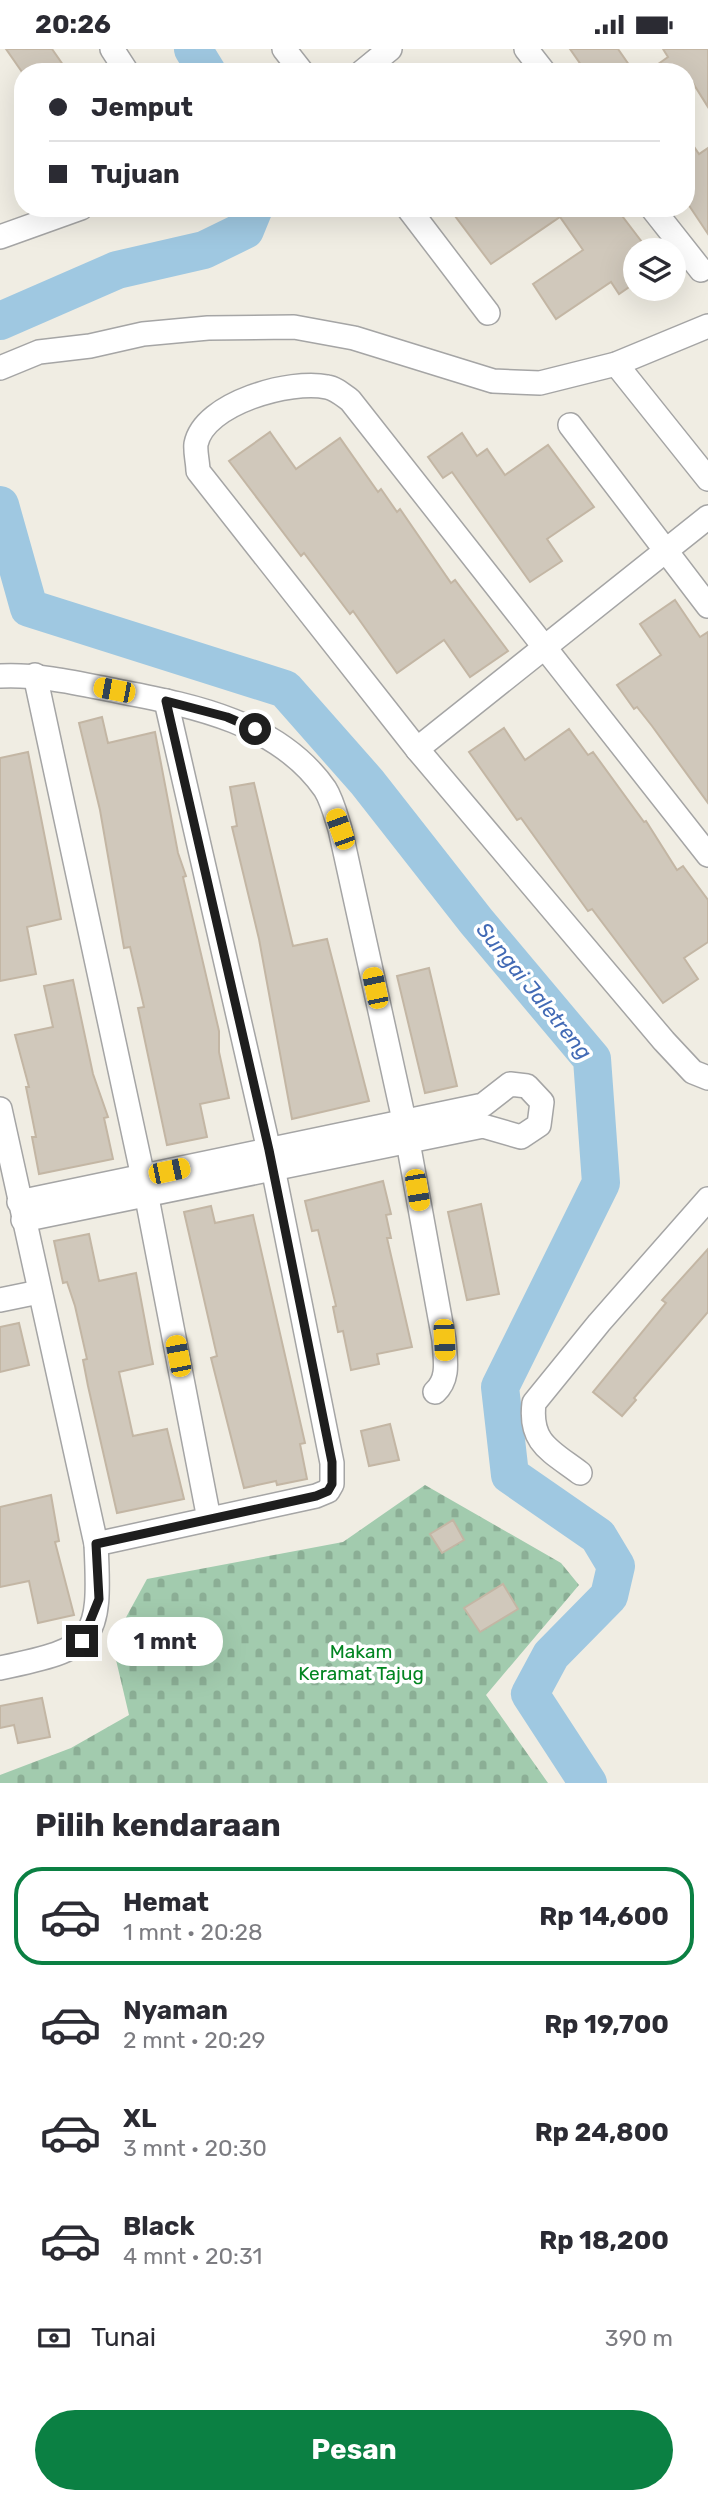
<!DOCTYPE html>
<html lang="id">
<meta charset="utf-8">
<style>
body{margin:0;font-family:Rubik,sans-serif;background:#f2f2f3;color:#2b2b33;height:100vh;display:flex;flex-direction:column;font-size:26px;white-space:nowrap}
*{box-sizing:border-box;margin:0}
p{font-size:23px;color:#7c7c81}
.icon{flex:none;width:38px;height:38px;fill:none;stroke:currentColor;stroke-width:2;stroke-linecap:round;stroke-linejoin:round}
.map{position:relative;height:1734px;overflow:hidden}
.details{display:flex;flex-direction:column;background:#fff;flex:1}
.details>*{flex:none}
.banner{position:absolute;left:14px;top:14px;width:681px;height:154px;border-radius:28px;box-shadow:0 7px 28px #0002;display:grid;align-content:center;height:154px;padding:0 35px;background:#fff}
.buttons{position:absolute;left:623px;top:189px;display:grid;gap:14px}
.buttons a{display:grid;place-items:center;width:63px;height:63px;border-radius:50%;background:#fff;box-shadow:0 7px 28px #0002;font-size:35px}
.end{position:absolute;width:32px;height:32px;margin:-16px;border:9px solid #1e1e1e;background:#fff;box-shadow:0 0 0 4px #fff}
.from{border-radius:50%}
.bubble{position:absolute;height:49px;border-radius:24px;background:#fff;box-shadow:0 7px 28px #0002;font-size:23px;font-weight:700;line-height:49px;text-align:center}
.car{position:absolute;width:21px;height:42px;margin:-21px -10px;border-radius:9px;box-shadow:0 0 5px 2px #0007;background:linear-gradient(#f5c518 24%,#345 0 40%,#f5c518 0 76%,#345 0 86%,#f5c518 0)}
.banner b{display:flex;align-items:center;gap:24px;height:66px;font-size:26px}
.banner b+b{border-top:2px solid #e1e1e2}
.banner i{width:18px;height:18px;background:#2b2b33}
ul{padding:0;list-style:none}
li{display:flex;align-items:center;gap:21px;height:98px;margin:0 14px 10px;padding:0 21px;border:4px solid transparent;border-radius:28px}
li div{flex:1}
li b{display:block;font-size:26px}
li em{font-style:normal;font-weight:700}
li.active{border-color:#0b8043}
li>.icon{width:63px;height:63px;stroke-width:1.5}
h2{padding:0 35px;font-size:32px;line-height:84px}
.pay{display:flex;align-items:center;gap:18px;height:77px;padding:0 35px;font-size:26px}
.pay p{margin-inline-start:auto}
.button{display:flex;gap:14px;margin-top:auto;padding:14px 35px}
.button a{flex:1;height:80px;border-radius:42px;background:#0b8043;color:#fff;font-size:28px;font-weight:700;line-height:80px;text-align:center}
.status{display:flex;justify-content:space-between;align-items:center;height:49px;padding:0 35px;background:#fff;direction:ltr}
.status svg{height:19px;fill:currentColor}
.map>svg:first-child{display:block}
</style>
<div class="status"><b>20:26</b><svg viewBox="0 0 49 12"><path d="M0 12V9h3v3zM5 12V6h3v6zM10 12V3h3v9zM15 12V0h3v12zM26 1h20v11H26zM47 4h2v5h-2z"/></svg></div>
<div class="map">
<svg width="708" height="1734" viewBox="0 0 708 1734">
<defs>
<pattern id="cemetery-stones" width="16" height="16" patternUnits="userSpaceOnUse" patternTransform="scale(1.75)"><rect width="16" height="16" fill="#a2cbae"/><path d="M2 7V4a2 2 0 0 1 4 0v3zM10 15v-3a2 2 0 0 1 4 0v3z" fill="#8bae95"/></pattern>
</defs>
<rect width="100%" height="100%" fill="#f0ede3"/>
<!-- cemetery -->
<polygon fill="url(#cemetery-stones)" points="425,1436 561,1514 579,1536 486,1646 548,1734 0,1734 0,1726 71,1699 129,1666 112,1594 147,1530 343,1493"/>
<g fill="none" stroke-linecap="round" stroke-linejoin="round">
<!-- river -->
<g stroke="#9fc8e1" stroke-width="38">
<polyline points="193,0 207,23"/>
<polyline points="0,272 117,221 204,201 245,181 254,159"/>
<polyline points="0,456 29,559 285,640 367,733 476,872 592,1010 601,1134 500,1338 510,1426 598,1487 616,1517 609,1547 551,1606 530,1645 588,1734"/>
</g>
</g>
<!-- building -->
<g fill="#d0c8bb" stroke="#c3b6a4" stroke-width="2">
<polygon points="6,0 52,0 68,23 22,23"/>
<polygon points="570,0 618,0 634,23 586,23"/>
<polygon points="663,0 708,0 708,58 686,23 647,23 668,8"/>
<polygon points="686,86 699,105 708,99 708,185 686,152"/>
<polygon points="449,159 616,159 648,201 635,201 635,234 619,245 611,233 556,270 533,235 583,201 560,168 491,215"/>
<polygon points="270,383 296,420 340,389 378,443 381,440 397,463 400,460 451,534 455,531 508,602 470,628 444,591 397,624 353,562 350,565 304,504 301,507 229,412"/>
<polygon points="462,384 477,407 487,400 505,426 548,396 594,458 547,490 562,512 530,533 452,423 443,429 428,408"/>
<polygon points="675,551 700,588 708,583 708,754 652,677 637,658 634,660 617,636 661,606 640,575"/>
<polygon points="102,668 108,694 155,683 178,804 186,827 183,828 219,982 219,1003 229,1049 200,1055 207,1088 167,1096 138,959 144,958 130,898 124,899 100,761 79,674"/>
<polygon points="504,679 525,711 569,680 588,706 593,703 644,773 646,772 677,821 683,817 708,851 708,893 684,909 698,930 663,954 592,860 588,862 521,769 517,771 469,703"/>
<polygon points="28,703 61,870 27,878 36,925 0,932 0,709"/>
<polygon points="254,734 293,897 327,890 369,1052 292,1070 259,890 232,778 237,777 230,738"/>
<polygon points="429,919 457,1037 425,1044 397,927"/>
<polygon points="73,931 93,1025 108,1068 104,1069 113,1110 39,1125 32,1088 36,1088 26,1038 29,1038 15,986 53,978 44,937"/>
<polygon points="383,1132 391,1165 386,1166 391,1189 387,1189 412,1298 377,1305 379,1315 351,1321 343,1282 338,1283 333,1258 336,1257 318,1181 312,1182 305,1152"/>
<polygon points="481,1155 499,1245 467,1251 448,1163"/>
<polygon points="211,1157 215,1174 253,1166 305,1394 300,1395 307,1430 277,1436 276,1432 244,1439 211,1309 217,1307 184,1163"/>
<polygon points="89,1185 99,1232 136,1224 153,1315 119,1323 133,1387 167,1380 184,1450 117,1464 88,1337 83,1311 87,1310 75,1257 67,1233 63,1234 54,1192"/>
<polygon points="708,1200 708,1263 634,1349 636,1351 622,1367 593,1343 666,1254 662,1251"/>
<polygon points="19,1274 29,1316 0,1323 0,1278"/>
<polygon points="390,1375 399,1411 369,1417 361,1382"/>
<polygon points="51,1446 59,1492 55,1493 74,1566 38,1574 29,1532 0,1538 0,1458"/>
<polygon points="453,1471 464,1491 442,1504 430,1485"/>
<polygon points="503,1535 518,1560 480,1583 464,1559"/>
<polygon points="42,1649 50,1688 18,1694 14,1676 0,1679 0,1657"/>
</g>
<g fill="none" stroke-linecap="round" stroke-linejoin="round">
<defs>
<g id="minor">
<polyline points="112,0 127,23"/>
<polyline points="284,0 302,23"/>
<polyline points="526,0 544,23"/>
<polyline points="362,23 390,0"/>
<polyline points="408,159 488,264"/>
<polyline points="652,159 701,221"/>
<polyline points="0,188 81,159"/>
<polyline points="616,315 708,430"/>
<polyline points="0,319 39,303 90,297 143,285 208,279 294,278 354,289 493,332 540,334 616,315 708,277"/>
<polyline points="570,376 708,557"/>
<polyline points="35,626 143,1128 209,1470"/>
<path d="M0 627C42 625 81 635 122 643 195 657 279 674 325 740 332 751 336 767 340 780L404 1071 444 1291C445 1310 450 1329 435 1343"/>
<polyline points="417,700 708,468"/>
<path d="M708 806 350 351C343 346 335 339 327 338 291 330 204 354 196 395 195 403 198 414 198 422L417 700 664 992 693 1023 708 1029"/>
<path d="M0 1060 96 1495C101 1593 96 1599 0 1619"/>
<polyline points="19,1153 483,1056 510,1035 527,1037 542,1053 539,1076 521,1088 483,1077 23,1171"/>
<polyline points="0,1251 39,1243"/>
<path d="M580 1424C551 1402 529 1394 534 1354L599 1274 708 1150"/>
<polyline points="96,1495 316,1447 328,1442 332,1435 332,1414 273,1119 166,652"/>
</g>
</defs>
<!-- minor casing -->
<use href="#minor" stroke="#a5a5a5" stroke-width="26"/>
<!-- minor -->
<use href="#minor" stroke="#fff" stroke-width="23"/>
</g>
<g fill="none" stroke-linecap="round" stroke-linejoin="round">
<!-- route -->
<polyline stroke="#1e1e1e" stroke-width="9" points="82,1592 99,1550 96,1495 316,1447 328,1442 332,1435 332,1413 269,1101 166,652 227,668 255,680"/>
</g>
<g text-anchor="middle" stroke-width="7" stroke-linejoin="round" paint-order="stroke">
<!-- park labels -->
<g font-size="19" fill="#028521" stroke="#fff">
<text x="361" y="1609">Makam<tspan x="361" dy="22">Keramat Tajug</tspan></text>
</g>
<!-- water labels -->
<g font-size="21" font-style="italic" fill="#426ab5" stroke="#fff">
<text transform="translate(534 942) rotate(51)" y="7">Sungai Jaletreng</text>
</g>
</g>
</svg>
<div class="buttons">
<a><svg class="icon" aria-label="layers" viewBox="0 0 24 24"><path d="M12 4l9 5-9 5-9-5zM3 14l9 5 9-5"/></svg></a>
</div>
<i class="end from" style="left:255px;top:680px"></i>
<i class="end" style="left:82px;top:1592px"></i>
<div class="bubble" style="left:107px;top:1568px;width:116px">1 mnt</div>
<i class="car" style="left:114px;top:641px;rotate:281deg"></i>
<i class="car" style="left:340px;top:780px;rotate:340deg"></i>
<i class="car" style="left:375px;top:939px;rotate:348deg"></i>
<i class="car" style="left:169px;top:1122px;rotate:78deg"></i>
<i class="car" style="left:417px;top:1141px;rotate:170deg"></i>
<i class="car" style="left:444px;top:1291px;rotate:177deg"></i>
<i class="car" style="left:178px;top:1307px;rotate:349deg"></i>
<div class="banner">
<b><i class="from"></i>Jemput</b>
<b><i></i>Tujuan</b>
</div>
</div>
<section class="details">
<h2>Pilih kendaraan</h2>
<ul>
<li class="active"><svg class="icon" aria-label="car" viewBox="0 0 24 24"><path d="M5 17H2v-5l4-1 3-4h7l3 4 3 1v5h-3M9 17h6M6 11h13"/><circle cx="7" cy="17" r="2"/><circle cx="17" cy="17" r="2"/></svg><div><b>Hemat</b><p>1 mnt · 20:28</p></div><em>Rp 14,600</em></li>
<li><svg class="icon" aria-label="car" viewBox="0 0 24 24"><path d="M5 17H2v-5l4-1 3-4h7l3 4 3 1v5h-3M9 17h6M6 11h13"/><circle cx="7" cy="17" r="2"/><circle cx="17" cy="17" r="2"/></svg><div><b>Nyaman</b><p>2 mnt · 20:29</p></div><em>Rp 19,700</em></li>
<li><svg class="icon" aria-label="car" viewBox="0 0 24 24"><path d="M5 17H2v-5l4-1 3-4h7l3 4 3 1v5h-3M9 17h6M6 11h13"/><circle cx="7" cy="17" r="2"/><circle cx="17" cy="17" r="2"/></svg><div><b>XL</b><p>3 mnt · 20:30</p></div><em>Rp 24,800</em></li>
<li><svg class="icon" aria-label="car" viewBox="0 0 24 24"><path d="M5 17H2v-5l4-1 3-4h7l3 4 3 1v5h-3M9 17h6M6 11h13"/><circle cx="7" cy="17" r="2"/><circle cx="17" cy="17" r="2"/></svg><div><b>Black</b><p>4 mnt · 20:31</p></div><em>Rp 18,200</em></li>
</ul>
<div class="pay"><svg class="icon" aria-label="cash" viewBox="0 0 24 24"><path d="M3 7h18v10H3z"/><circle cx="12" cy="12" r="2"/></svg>Tunai<p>390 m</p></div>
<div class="button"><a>Pesan</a></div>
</section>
